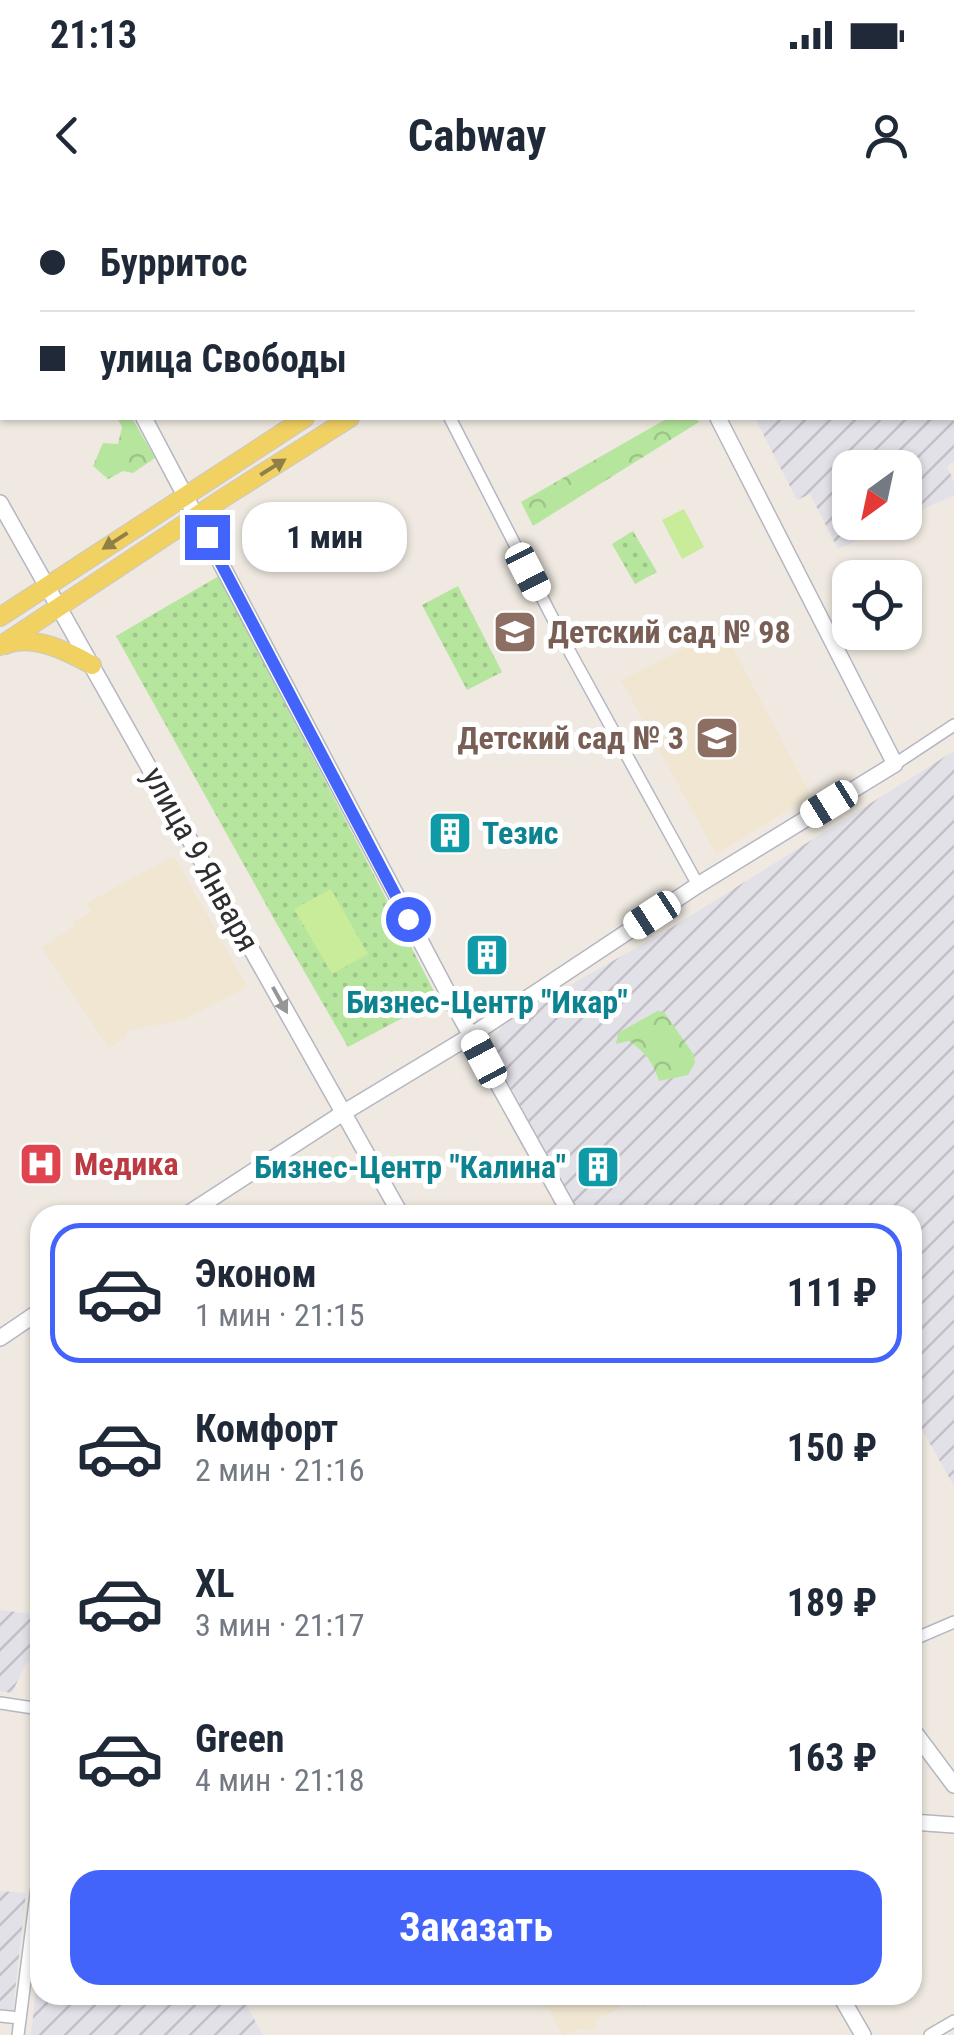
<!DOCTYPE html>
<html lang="ru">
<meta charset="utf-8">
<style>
body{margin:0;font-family:"Roboto Condensed",sans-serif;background:#f6f6f7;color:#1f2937;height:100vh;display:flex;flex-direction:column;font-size:38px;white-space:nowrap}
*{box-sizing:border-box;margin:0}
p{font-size:32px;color:#747a83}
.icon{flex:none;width:55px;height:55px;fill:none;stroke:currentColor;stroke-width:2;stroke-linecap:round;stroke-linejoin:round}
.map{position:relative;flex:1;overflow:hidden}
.panel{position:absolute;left:30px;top:1005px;width:892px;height:800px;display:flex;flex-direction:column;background:#fff;border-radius:30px;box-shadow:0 2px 8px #0004}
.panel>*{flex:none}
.guide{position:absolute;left:0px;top:0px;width:955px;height:220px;box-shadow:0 2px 8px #0004;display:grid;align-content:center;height:220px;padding:0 40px;background:#fff}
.needle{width:65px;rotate:213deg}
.fabs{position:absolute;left:832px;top:250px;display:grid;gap:20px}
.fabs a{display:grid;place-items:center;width:90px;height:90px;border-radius:20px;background:#fff;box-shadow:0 2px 8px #0004;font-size:50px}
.end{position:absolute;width:45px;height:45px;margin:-22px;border:12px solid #4264fb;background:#fff;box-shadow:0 0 0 5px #fff}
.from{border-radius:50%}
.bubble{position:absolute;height:70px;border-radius:30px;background:#fff;box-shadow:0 2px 8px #0004;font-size:32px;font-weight:700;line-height:70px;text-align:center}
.car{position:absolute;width:30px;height:60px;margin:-30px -15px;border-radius:12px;box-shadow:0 0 8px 2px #0007;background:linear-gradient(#fff 24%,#345 0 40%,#fff 0 76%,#345 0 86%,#fff 0)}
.guide b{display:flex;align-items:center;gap:35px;height:95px;font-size:38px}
.guide b+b{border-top:2px solid #e0e1e3}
.guide i{width:25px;height:25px;background:#1f2937}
ul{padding:18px 0 0;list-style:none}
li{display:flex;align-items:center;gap:30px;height:140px;margin:0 20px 15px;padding:0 20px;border:5px solid transparent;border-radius:30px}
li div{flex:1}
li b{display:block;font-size:38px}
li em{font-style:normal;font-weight:700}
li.current{border-color:#4264fb}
li>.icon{width:90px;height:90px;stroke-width:1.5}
.action{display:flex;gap:20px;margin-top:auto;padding:20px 40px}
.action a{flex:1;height:115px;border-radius:30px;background:#4264fb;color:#fff;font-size:40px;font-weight:700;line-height:115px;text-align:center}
.status{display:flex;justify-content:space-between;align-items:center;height:70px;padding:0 50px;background:#fff;direction:ltr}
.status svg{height:28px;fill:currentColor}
header{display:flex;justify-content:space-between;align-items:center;height:130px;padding:0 40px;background:#fff;font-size:45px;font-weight:700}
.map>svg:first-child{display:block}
</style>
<div class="status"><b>21:13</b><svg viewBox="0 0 49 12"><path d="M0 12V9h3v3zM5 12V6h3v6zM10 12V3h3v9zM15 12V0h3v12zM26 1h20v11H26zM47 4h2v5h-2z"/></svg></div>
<header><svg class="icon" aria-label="back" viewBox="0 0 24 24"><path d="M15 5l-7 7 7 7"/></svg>Cabway<svg class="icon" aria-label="person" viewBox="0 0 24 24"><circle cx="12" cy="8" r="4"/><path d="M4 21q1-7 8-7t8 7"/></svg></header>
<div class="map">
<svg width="954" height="1835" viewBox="0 0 954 1835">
<defs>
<pattern id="industrial-furrows" width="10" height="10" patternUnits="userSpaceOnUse" patternTransform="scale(2.5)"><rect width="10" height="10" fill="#e3e1e8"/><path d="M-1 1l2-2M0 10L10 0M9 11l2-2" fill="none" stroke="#c3c1c7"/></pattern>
<pattern id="forest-crowns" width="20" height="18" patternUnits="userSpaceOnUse" patternTransform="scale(2.5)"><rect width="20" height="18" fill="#b6e59e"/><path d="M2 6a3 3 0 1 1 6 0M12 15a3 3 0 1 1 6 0" fill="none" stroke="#9dc588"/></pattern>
<pattern id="park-dots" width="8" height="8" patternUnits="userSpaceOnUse" patternTransform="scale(2.5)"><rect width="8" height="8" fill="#b6e59e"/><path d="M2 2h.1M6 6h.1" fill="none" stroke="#9dc588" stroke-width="1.8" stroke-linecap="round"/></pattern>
</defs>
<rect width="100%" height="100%" fill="#efe9e1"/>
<!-- industrial -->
<g fill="url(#industrial-furrows)">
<polygon points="953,29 954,262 947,266 954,282 954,295 905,318 905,268 850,268 850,322 895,323 838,349 810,294 797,300 755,218 952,218"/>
<polygon points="954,551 954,1286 913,1214 912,1015 574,1015 492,858 494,837 505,822 671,728"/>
<polygon points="0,1410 40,1415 40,1455 25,1465 12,1493 0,1491"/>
<polygon points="0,1691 26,1693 13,1810 0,1809"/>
<polygon points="40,1759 40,1795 241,1795 263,1835 25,1835 31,1834"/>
</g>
<!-- education -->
<g fill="#f0e6d1">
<polygon points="723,429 811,596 716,654 621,480"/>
<polygon points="174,656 247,787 184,819 126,831 125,837 109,848 42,748 75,726 73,723 91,712 87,703"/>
<polygon points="536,1795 666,1795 643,1808 640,1804 633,1807 631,1804 627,1806 624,1803 616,1808 617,1810 595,1820 598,1827 590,1831 588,1828 583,1830 582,1828 563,1835 548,1808 544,1809"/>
</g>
<!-- forest -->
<g fill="url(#forest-crowns)">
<polygon points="117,218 132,218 155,258 133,273 123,271 108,279 93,266 103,243 118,244 122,227"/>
<polygon points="668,218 696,218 699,222 533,326 521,302"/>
<path d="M657 811 664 812 694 855 695 863 688 875 659 881C653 862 645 852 629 841L616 844 618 833Z"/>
</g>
<!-- park -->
<g fill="url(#park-dots)">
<polygon points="633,331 657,372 635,384 612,344"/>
<polygon points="219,376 438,799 348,847 278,726 116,436"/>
<polygon points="458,386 502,472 467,490 422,405"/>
</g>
<!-- pitch -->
<g fill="#c9ec9a">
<polygon points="684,309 704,347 682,359 662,320"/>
<polygon points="331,689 368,754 332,774 294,709"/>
</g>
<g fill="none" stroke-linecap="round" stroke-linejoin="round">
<defs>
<g id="street">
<polyline points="343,0 344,2"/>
<polyline points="450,218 571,454 698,685"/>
<polyline points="895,564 954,525"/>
<polyline points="912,1440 954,1422"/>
<polyline points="0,1503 40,1509"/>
<polyline points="0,1816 20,1818"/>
<polyline points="18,1835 40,1663"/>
<polyline points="930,1835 954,1821"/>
</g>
<g id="secondary">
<polyline points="34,0 35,2"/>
<polyline points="144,218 459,814 571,1015"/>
<polyline points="0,303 401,1015"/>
<polyline points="186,1015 343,913 472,835 698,685 895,564 718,218"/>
<polyline points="0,1138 40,1111"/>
<polyline points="912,1529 954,1585"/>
<polyline points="912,1622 954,1625"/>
<polyline points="840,1795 863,1835"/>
</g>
<g id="primary">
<polyline points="642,2 646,0"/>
<polyline points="688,2 692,0"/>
<polyline points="0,417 305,218"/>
<path d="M5 445C32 433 69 452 92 465"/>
<polyline points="0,446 225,297 350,218"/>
</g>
</defs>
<!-- street casing -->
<use href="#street" stroke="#b4b7c1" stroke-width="14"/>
<!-- secondary casing -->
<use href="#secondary" stroke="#b4b7c1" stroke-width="18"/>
<!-- primary casing -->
<use href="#primary" stroke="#c9c9c9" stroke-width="20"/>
<!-- street -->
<use href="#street" stroke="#fff" stroke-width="11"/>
<!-- secondary -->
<use href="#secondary" stroke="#fff" stroke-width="15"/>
<!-- primary -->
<use href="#primary" stroke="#f2d163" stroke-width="18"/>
</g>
<!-- one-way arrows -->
<defs><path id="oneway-solid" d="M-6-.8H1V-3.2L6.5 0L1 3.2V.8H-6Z" transform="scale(2.5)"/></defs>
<g fill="#908048">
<use href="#oneway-solid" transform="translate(273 267) rotate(-32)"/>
<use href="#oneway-solid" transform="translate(115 341) rotate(147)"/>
</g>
<use fill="#969696" href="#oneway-solid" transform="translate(280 800) rotate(61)"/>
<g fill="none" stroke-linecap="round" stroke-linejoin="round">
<!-- route -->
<polyline stroke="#4264fb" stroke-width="12" points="207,337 408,719"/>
</g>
<!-- icons -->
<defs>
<symbol id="school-square" viewBox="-11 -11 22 22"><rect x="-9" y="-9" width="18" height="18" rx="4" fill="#8d6e63" stroke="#fff"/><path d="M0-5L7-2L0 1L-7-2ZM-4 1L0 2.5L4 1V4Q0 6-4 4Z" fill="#fff"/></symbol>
<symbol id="building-square" viewBox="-11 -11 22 22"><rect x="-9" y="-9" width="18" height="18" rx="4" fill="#0f9aa8" stroke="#fff"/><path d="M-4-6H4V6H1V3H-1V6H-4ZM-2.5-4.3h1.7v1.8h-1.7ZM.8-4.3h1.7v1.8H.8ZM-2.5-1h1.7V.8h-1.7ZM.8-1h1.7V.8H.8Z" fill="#fff"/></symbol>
<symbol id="hospital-square" viewBox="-11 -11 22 22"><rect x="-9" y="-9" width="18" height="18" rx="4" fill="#e0444e" stroke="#fff"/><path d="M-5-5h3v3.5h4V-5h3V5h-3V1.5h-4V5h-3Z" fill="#fff"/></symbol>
</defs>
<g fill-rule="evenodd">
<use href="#school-square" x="490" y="407" width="50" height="50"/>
<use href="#school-square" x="692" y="513" width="50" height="50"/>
<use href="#building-square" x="425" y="608" width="50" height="50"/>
<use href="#building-square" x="462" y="730" width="50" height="50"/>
<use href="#hospital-square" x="16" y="939" width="50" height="50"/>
<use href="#building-square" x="573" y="942" width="50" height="50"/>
</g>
<g text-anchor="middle" stroke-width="10" stroke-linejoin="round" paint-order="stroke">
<!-- education labels -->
<g font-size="32" font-weight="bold" fill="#785e54" stroke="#fff" text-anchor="start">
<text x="548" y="443">Детский сад № 98</text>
<text x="684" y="549" text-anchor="end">Детский сад № 3</text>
</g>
<!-- culture labels -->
<g font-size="32" font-weight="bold" fill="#0d838f" stroke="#fff" text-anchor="start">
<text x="482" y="644">Тезис</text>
<text x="487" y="813" text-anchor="middle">Бизнес-Центр "Икар"</text>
<text x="566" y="978" text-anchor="end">Бизнес-Центр "Калина"</text>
</g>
<!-- street labels -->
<g font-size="32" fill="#2e2e2e" stroke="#fff">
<text transform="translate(201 659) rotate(61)" y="11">улица 9 Января</text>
</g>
<!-- health labels -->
<g font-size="32" font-weight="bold" fill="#be3a42" stroke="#fff" text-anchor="start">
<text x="74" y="975">Медика</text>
</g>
</g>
</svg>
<div class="fabs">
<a><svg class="needle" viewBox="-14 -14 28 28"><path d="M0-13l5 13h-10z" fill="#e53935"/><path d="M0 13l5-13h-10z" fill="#747a83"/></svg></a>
<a><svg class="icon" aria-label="locate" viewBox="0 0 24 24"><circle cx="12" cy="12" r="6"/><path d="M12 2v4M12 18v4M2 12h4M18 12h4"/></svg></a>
</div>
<i class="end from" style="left:408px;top:719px"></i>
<i class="end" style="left:207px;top:337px"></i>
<div class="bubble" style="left:242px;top:302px;width:165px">1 мин</div>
<i class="car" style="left:528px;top:372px;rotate:153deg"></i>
<i class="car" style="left:829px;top:604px;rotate:238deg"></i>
<i class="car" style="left:652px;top:715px;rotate:237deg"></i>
<i class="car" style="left:484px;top:859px;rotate:332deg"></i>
<div class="guide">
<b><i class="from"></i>Бурритос</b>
<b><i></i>улица Свободы</b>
</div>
<section class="panel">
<ul>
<li class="current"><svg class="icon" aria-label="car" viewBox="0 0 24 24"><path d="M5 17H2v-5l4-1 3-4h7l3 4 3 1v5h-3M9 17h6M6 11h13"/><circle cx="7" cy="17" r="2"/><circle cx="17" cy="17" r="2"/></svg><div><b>Эконом</b><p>1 мин · 21:15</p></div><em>111 ₽</em></li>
<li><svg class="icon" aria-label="car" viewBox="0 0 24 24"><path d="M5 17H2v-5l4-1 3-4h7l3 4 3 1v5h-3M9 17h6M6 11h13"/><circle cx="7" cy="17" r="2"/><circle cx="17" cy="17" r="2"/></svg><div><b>Комфорт</b><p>2 мин · 21:16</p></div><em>150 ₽</em></li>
<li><svg class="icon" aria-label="car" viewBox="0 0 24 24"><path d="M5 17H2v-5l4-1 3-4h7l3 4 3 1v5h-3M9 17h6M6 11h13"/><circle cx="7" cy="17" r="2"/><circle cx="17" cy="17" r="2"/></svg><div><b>XL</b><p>3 мин · 21:17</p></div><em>189 ₽</em></li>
<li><svg class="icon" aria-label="car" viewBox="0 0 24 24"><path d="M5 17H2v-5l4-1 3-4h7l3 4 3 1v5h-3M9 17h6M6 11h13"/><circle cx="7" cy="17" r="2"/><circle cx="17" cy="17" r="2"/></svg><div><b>Green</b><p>4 мин · 21:18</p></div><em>163 ₽</em></li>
</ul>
<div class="action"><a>Заказать</a></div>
</section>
</div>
